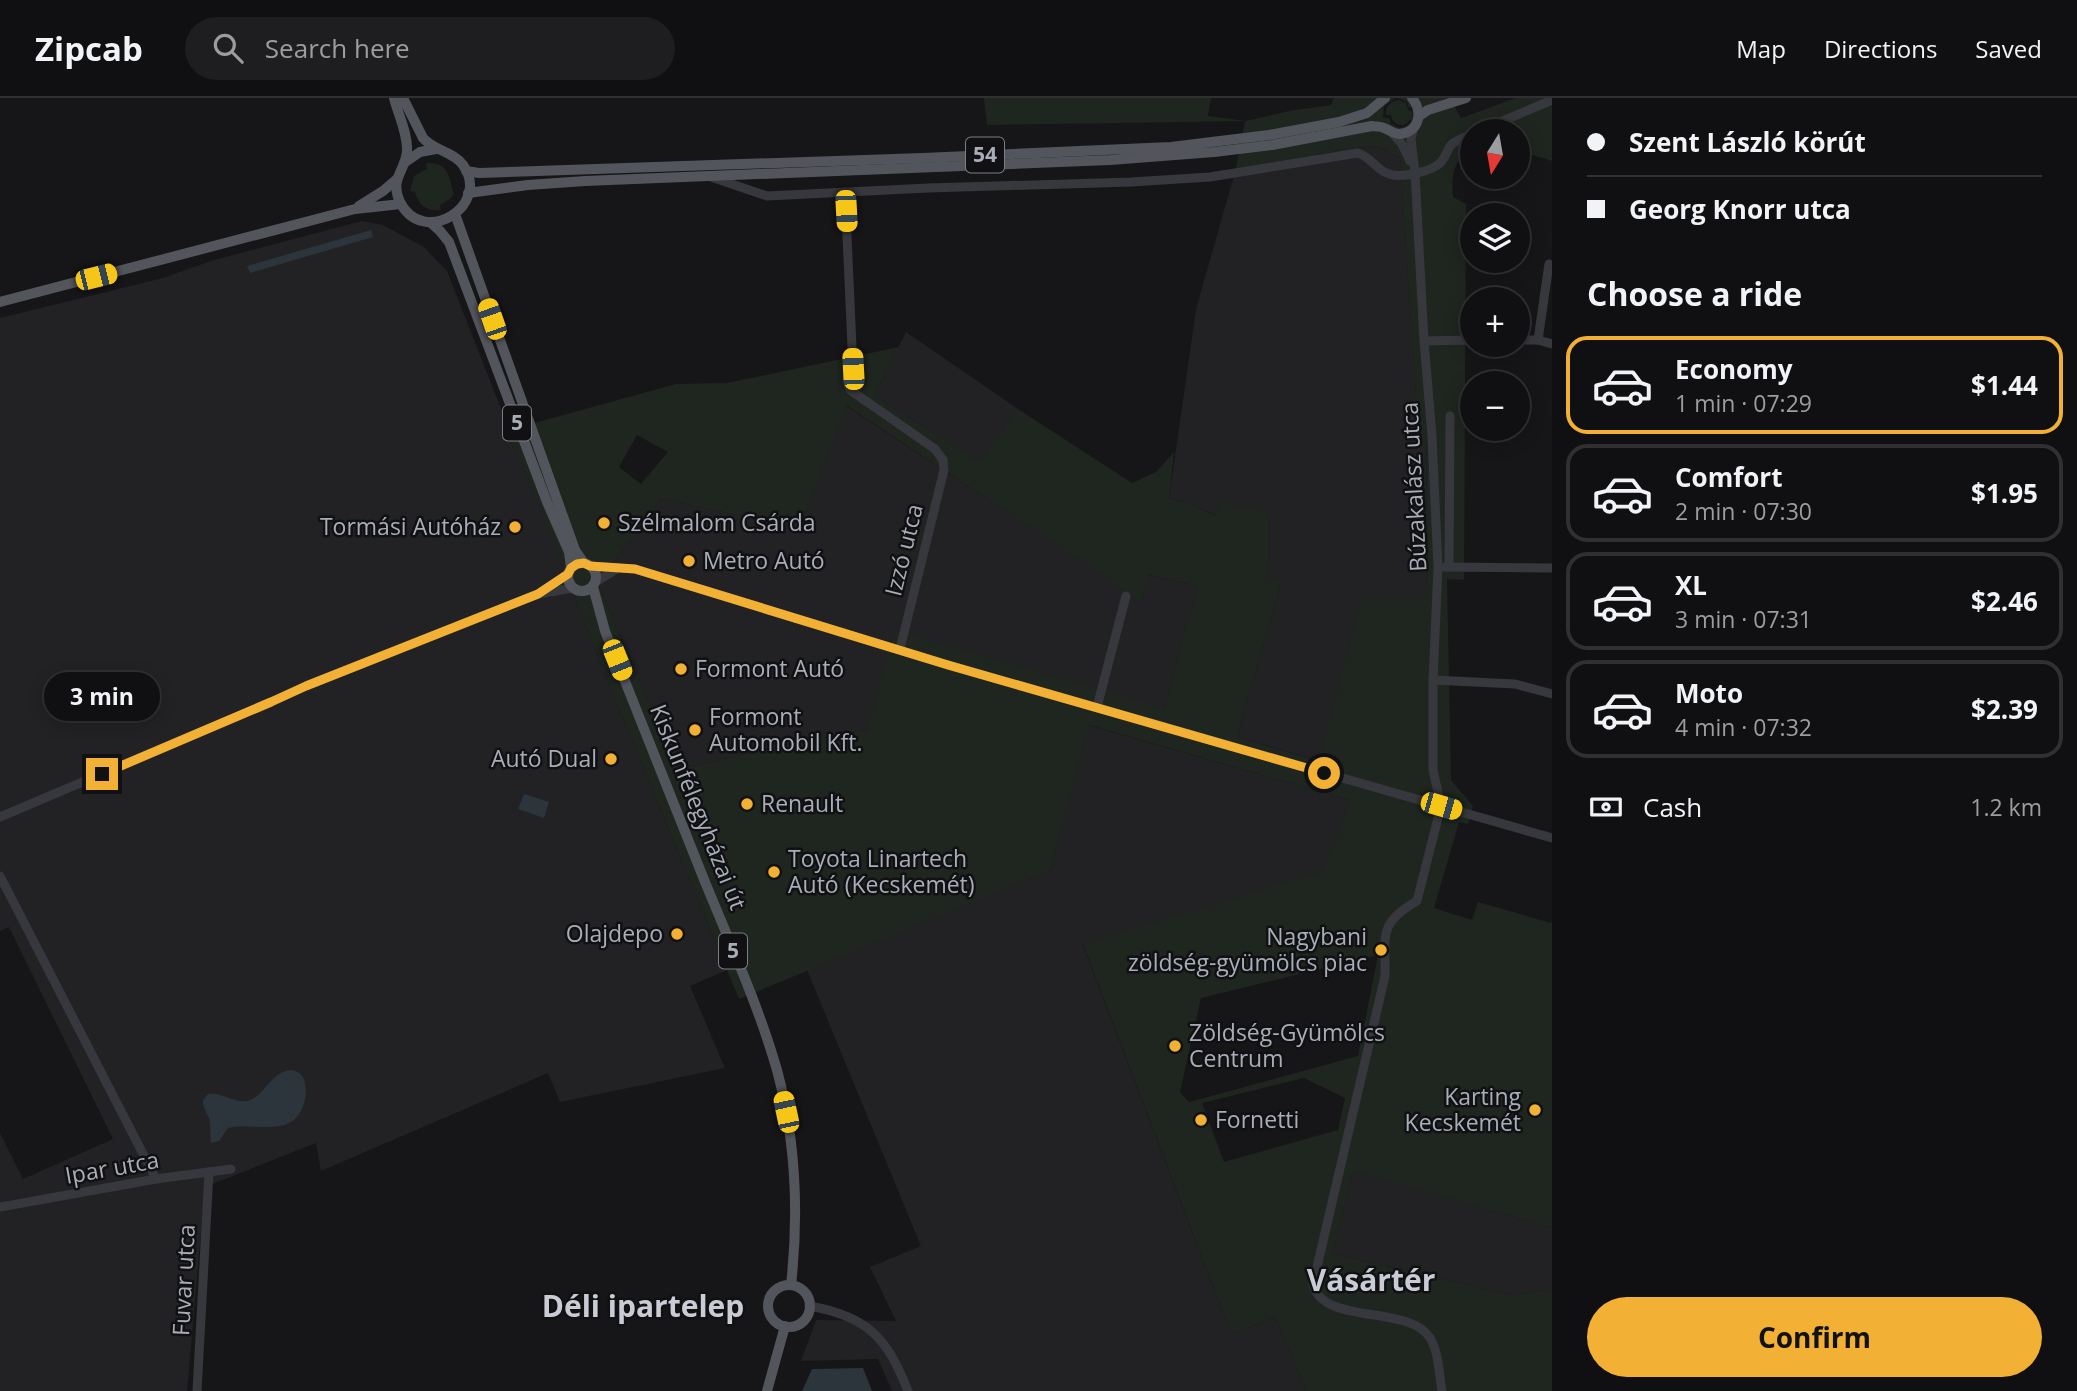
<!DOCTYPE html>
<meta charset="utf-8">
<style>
body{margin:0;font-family:"Open Sans",sans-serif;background:#1e1e20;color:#f1f3f6;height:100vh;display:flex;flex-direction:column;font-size:26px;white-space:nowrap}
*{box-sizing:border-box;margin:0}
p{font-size:23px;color:#9c9d9f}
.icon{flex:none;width:38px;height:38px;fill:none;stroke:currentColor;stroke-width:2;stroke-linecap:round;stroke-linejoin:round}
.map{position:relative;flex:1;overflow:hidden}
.details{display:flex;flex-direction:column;background:#101012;width:525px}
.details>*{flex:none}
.top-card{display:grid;align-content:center;height:154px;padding:0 35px;background:#101012}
.needle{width:46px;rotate:191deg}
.buttons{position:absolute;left:1460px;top:21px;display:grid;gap:14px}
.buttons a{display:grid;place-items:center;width:70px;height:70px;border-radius:50%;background:#101012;box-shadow:0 4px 18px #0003,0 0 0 2px #303032;font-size:35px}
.end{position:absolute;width:32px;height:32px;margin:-16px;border:9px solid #f2b134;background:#111;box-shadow:0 0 0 4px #111}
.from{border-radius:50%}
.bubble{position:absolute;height:49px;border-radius:24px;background:#101012;box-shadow:0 4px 18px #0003,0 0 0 2px #303032;font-size:23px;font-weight:700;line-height:49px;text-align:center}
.car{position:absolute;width:21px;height:42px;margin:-21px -10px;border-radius:9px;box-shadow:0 0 5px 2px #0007;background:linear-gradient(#f5c518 24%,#345 0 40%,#f5c518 0 76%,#345 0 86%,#f5c518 0)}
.top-card b{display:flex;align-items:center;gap:24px;height:66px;font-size:26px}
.top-card b+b{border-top:2px solid #303032}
.top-card i{width:18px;height:18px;background:#f1f3f6}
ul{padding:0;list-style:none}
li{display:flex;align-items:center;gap:21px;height:98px;margin:0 14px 10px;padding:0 21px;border:4px solid #303032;border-radius:21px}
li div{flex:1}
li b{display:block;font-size:26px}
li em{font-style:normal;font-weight:700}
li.current{border-color:#f2b134}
li>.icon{width:63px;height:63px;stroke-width:1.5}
h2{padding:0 35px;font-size:32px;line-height:84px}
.pay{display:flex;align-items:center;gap:18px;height:77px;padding:0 35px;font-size:26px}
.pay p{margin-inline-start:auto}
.cta{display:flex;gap:14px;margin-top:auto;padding:14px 35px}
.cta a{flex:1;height:80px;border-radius:42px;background:#f2b134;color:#111;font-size:28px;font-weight:700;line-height:80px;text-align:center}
header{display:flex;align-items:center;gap:42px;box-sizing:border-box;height:98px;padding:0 35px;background:#101012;border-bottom:2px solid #303032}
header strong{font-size:33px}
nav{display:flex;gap:38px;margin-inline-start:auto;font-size:24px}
.search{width:490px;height:63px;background:#1e1e20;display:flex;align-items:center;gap:18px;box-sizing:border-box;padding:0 24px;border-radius:38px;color:#9c9d9f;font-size:26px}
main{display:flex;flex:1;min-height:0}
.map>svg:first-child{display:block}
</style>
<header>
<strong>Zipcab</strong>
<div class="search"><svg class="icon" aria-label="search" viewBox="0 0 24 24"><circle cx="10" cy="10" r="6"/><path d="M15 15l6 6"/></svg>Search here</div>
<nav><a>Map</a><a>Directions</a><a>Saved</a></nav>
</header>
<main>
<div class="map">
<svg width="1552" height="1293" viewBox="0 0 1552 1293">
<rect width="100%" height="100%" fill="#161618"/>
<!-- built -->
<g fill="#222225">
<polygon points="1377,48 1400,60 1419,341 1426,342 1428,501 1320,663 1237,639 1282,482 1269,482 1268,413 1216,418 1196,408 1169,400 1196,211 1235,74 1347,51"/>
<polygon points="362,123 383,127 424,149 447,173 613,596 727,872 690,888 725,970 560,1004 548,975 321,1073 316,1045 205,1089 187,1293 0,1293 0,1035 23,1081 113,1041 9,829 0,833 0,220 163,180 214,162"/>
<polygon points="906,234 1018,311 980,364 874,298"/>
<polygon points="846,308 1141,502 1148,477 1197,488 1164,611 867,632 805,643 678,671 598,486 661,401 800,430"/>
<polygon points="1088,627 1349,702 1326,772 1083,847 1231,1236 1275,1219 1306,1293 892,1293 878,1261 801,1263 816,1222 896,1223 870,1169 921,1148 807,872 1051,772"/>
<polygon points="1353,1072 1552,1130 1552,1191 1513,1197 1333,1156"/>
</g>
<!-- green -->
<g fill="#1e261f" fill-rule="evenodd">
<path d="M984 0H1211L1208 18 1246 23 1289 13 1331 7 1334 0H1395L1384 8 1383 20H1389L1391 26 1400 30C1412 27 1414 21 1414 9L1409 10 1407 4 1398 0H1450L1461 20 1516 0H1552V63L1517 52V33H1472V47C1454 64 1451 75 1453 99L1466 106 1464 482 1447 481 1451 682 1473 708 1468 726 1459 724 1434 810 1472 822 1478 804 1551 825 1552 821V1130L1353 1073 1333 1156 1513 1197 1552 1191V1293H1306L1275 1219 1231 1236 1083 846 1325 772 1349 702 1089 627 1051 772 739 901 613 596 509 332 676 286 727 285 899 249 874 298 979 363 1018 311 1132 385 1156 374 1174 354 1169 400 1196 408 1215 418 1219 404 1268 413 1269 482H1282L1237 639 1319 663 1361 501 1428 500 1426 343 1419 342 1400 60 1377 48 1347 51 1235 74 1245 23 987 27ZM847 308 1141 503 1149 477 1197 488 1164 610 895 532 867 632 805 643 678 671 598 486 661 401 800 430ZM637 337 668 354 641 386 619 369ZM1378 857 1358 958 1189 1004 1180 994 1201 900ZM1304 980 1345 1000 1338 1032 1224 1064 1202 1005Z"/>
<path d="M1399 2 1406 5 1409 13 1413 12 1412 21 1404 27C1396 27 1392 24 1391 17H1386C1385 8 1391 3 1399 2Z"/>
<path d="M426 65C450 64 448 79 454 96L450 101 440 107 441 112C427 114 418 107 415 94L410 93 414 78 427 71Z"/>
</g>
<!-- water -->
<g fill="#2c353c">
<polygon points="371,132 373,139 250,175 247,168"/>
<polygon points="524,696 549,704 544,720 518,711"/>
<path d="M291 972C300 974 304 977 305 986 307 997 305 1004 301 1013 288 1039 250 1024 228 1030L219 1043 211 1045C210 1037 211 1027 209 1020 206 1013 203 1010 203 1002L208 996C222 994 233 1005 246 1003 264 1001 269 974 291 972Z"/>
<polygon points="863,1270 872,1293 802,1293 812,1271"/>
</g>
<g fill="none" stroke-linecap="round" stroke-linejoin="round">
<!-- minor -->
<g stroke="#37383d" stroke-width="9">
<path d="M1414 29 1411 41 1415 74 1424 243 1432 338 1438 469 1433 582V672L1441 708 1417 803C1377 826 1386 838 1385 878L1313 1186C1323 1228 1409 1206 1430 1240 1439 1254 1439 1277 1442 1293"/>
<polyline points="1479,33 1552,2"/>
<polyline points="1392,35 1402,46 1410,63"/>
<path d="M711 79 767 98 928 90 1131 84 1210 79 1358 55C1371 59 1377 73 1389 76 1401 80 1432 74 1441 64 1446 59 1447 51 1452 46 1457 42 1466 39 1472 36"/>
<polyline points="845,94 853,271 847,284 850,292 935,351 943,362 944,372 900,551"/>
<polyline points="1517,242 1538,242 1552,246"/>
<polyline points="1538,242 1549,166"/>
<polyline points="1424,243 1472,242"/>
<polyline points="590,468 635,471 948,567 1552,740"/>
<polyline points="1445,469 1552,470"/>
<polyline points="1449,469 1450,318"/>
<polyline points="596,484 618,470"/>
<polyline points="542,493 568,476"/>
<polyline points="1433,582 1515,586 1552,596"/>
<polyline points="1097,609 1126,498"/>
<polyline points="0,719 271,604 306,588 538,496 573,490"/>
<polyline points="0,778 156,1081"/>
<polyline points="0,1109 156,1081 231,1071"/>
<path d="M809 1208C868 1218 887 1240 908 1293"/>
<polyline points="197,1293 209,1074"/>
</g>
<!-- major -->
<g stroke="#53555c" stroke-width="10">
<path d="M394 0C398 16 408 36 407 53 406 72 389 81 400 104 423 150 492 108 463 67 453 53 434 53 423 40L403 0"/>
<polyline points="1419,18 1428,12 1466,0"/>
<polyline points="404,65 420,54 436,51"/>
<polyline points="466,73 479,75 923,60 1171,49 1269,37 1339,24 1367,15 1385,0"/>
<path d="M468 95 528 87 585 83 1110 62 1214 54 1272 47 1372 28C1376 29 1380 28 1384 30 1390 32 1393 36 1400 36 1420 34 1423 13 1412 0"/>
<polyline points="359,108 383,93 397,81"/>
<polyline points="455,116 575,452 584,465"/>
<polyline points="430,124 440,133 449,144 547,404 569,454 571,470"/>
<polyline points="0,204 355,111 401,106"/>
<circle cx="582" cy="479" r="14"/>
<path d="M593 489 605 533C638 615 670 697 703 779 729 843 758 906 777 972 796 1043 799 1115 791 1187"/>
<circle cx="789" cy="1208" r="21"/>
<polyline points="767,1293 785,1228"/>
</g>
</g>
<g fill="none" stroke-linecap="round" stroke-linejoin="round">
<!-- route -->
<polyline stroke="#f2b134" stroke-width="9" points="102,676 271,604 306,588 538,496 568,476 571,470 577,466 584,465 590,468 635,471 948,567 1324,675"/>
</g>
<!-- markers -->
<g fill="#f2b134" stroke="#111113" stroke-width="2.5">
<circle cx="604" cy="425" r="7"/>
<circle cx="515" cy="429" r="7"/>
<circle cx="689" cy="463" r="7"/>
<circle cx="681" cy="571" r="7"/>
<circle cx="695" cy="632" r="7"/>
<circle cx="611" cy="661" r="7"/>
<circle cx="747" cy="706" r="7"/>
<circle cx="774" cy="774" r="7"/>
<circle cx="677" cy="836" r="7"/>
<circle cx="1381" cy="852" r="7"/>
<circle cx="1175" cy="948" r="7"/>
<circle cx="1535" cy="1012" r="7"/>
<circle cx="1201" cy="1022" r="7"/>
</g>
<g text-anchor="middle" stroke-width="5" stroke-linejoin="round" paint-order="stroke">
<!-- shield labels -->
<g fill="#111113" stroke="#7b7e86" stroke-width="2">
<rect x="966" y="39.5" width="38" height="35" rx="5"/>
<rect x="503" y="307.5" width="28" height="35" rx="5"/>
<rect x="719" y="835.5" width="28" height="35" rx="5"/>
</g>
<g font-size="21" font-weight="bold" fill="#a8adb8">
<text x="985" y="64">54</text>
<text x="517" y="332">5</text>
<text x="733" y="860">5</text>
</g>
<!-- street labels -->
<g font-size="23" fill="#a8adb8" stroke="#111113">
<text transform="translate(1414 389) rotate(-93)" y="8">Búzakalász utca</text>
<text transform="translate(904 452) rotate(-76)" y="8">Izzó utca</text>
<text transform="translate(698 709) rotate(68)" y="8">Kiskunfélegyházai út</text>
<text transform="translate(112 1070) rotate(-10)" y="8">Ipar utca</text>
<text transform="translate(184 1182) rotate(-87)" y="8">Fuvar utca</text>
</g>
<!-- poi labels -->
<g font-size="23" fill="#a8adb8" stroke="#111113" text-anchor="start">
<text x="618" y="433">Szélmalom Csárda</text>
<text x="501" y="437" text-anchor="end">Tormási Autóház</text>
<text x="703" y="471">Metro Autó</text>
<text x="695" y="579">Formont Autó</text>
<text x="709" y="627">Formont<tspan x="709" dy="26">Automobil Kft.</tspan></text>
<text x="597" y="669" text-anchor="end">Autó Dual</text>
<text x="761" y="714">Renault</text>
<text x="788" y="769">Toyota Linartech<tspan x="788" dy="26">Autó (Kecskemét)</tspan></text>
<text x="663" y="844" text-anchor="end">Olajdepo</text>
<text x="1367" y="847" text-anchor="end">Nagybani<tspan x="1367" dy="26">zöldség-gyümölcs piac</tspan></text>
<text x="1189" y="943">Zöldség-Gyümölcs<tspan x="1189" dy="26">Centrum</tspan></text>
<text x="1521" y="1007" text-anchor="end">Karting<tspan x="1521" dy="26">Kecskemét</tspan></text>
<text x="1215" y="1030">Fornetti</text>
</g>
<!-- district labels -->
<g font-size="30" font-weight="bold" fill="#c9ccd4" stroke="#111113">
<text x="1371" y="1193">Vásártér</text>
<text x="643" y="1219">Déli ipartelep</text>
</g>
</g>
</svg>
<div class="buttons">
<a><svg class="needle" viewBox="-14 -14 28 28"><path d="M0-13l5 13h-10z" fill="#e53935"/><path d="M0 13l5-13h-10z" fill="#9c9d9f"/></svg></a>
<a><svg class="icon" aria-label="layers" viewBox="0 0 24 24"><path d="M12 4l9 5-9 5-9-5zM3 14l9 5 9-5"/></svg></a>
<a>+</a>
<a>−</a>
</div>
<i class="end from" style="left:1324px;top:675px"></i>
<i class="end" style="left:102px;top:676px"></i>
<div class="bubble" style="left:44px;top:574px;width:116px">3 min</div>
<i class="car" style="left:846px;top:113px;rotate:177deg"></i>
<i class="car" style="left:96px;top:179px;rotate:76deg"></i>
<i class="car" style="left:492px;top:221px;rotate:341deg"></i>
<i class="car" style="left:853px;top:271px;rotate:357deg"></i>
<i class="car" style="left:617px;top:562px;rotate:158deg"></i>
<i class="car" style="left:1441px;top:708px;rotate:106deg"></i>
<i class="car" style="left:786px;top:1014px;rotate:348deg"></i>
</div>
<section class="details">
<div class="top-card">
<b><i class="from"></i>Szent László körút</b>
<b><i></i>Georg Knorr utca</b>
</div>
<h2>Choose a ride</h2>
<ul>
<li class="current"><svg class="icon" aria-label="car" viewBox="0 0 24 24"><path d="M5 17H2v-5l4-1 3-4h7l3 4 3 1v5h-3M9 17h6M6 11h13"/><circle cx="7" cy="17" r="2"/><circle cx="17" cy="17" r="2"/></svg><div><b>Economy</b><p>1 min · 07:29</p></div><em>$1.44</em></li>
<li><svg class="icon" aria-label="car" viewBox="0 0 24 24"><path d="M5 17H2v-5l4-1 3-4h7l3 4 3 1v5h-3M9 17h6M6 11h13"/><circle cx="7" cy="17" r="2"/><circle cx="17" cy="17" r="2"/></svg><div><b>Comfort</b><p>2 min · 07:30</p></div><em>$1.95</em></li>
<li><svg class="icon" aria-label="car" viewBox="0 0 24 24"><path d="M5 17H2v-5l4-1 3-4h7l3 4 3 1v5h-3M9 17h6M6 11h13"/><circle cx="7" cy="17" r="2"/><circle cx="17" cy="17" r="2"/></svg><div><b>XL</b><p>3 min · 07:31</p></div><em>$2.46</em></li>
<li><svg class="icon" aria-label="car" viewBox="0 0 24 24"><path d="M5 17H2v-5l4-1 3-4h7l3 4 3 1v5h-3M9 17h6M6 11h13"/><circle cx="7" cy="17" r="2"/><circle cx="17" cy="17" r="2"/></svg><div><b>Moto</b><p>4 min · 07:32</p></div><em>$2.39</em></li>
</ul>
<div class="pay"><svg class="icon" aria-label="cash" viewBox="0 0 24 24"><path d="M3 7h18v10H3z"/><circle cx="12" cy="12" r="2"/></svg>Cash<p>1.2 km</p></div>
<div class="cta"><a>Confirm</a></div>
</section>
</main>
